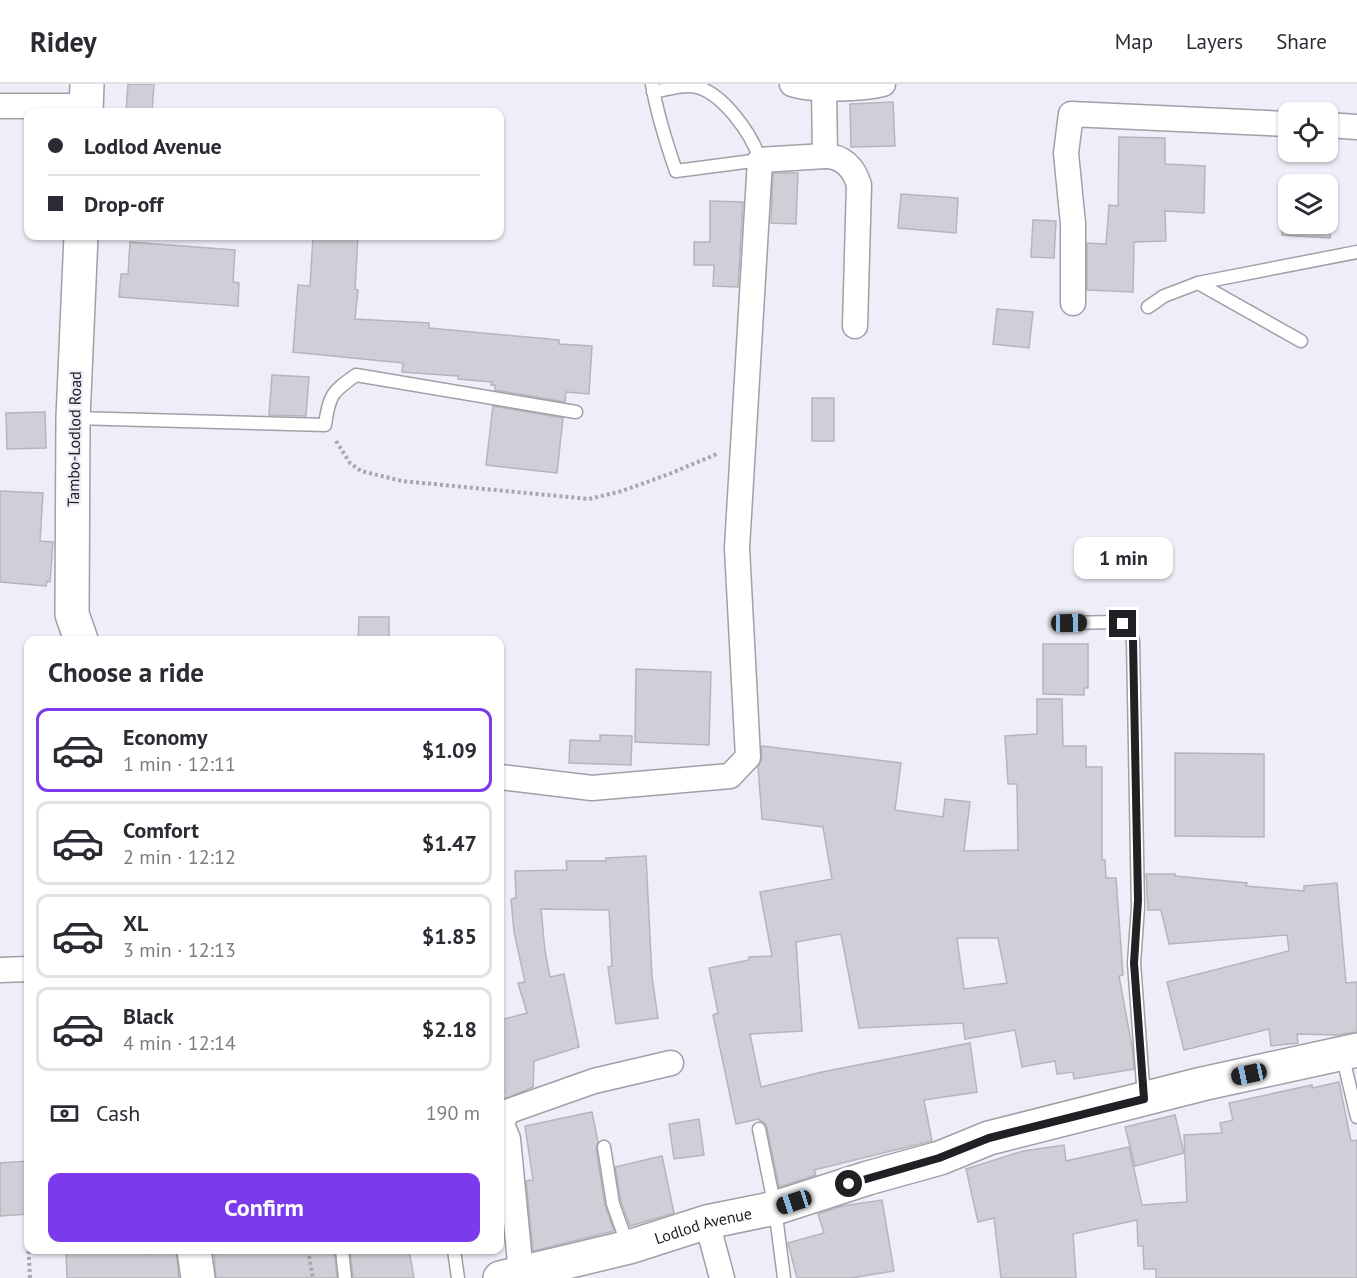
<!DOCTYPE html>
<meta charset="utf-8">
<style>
body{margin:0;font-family:"PT Sans",sans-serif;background:#f7f7f7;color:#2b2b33;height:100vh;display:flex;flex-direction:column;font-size:22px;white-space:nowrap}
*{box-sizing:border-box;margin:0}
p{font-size:20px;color:#7c7c81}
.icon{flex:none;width:33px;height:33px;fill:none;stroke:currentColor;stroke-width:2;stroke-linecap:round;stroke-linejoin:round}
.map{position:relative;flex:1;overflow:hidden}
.drawer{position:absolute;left:24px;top:552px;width:480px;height:618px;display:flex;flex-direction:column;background:#fff;border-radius:12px;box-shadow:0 2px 4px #0004}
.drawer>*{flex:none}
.banner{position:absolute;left:24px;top:24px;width:480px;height:132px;border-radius:12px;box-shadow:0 2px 4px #0004;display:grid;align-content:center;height:132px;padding:0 24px;background:#fff}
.fabs{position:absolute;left:1278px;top:18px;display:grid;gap:12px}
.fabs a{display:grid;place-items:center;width:60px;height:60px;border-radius:12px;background:#fff;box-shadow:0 2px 4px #0004;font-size:30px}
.end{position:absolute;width:27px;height:27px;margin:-14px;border:8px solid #212125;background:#fff;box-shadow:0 0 0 3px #fff}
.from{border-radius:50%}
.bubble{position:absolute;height:42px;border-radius:12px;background:#fff;box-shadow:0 2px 4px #0004;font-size:20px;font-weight:700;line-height:42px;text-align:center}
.car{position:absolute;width:18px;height:36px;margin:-18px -9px;border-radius:8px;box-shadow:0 0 4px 2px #0007;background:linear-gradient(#222 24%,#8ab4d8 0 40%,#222 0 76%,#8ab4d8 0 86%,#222 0)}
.banner b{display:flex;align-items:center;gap:21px;height:57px;font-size:22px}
.banner b+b{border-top:2px solid #e1e1e2}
.banner i{width:15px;height:15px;background:#2b2b33}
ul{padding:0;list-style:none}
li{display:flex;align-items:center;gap:18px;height:84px;margin:0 12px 9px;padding:0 12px;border:3px solid #e1e1e2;border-radius:12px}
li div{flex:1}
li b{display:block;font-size:22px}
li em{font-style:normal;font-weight:700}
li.selected{border-color:#7c3aed}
li>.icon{width:54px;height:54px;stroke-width:1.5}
h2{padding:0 24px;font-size:27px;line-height:72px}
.pay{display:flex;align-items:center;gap:15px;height:66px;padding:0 24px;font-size:22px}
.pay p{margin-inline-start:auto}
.button{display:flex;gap:12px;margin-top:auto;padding:12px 24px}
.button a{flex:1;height:69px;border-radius:12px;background:#7c3aed;color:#fff;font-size:24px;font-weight:700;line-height:69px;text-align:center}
header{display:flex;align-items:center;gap:36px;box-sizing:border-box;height:84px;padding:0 30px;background:#fff;border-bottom:2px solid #e1e1e2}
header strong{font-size:28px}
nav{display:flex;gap:33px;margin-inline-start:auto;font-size:21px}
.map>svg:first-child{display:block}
</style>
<header>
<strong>Ridey</strong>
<nav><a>Map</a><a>Layers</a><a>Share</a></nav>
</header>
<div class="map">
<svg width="1357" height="1194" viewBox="0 0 1357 1194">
<rect width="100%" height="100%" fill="#edeef7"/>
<!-- building -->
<g fill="#d2ced7" stroke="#b7b4bc" stroke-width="1.5" fill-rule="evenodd">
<polygon points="128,0 154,0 152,28 126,28"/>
<polygon points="893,18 895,62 851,63 850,20"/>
<polygon points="1119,53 1165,54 1165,80 1205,82 1204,129 1165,127 1166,157 1134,158 1133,208 1087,206 1087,159 1106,160 1109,121 1118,122"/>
<polygon points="773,89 798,89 796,140 771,139"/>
<path d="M1286 95 1334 99 1330 154 1282 151ZM1288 100H1328V140H1288Z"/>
<polygon points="901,110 958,114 956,149 898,144"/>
<polygon points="710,117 743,118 738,203 713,202 714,181 694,181 694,158 710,158"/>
<polygon points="1033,136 1056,137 1054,174 1031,173"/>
<polygon points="313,152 358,152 355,205 358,206 355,235 429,239 429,244 559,256 559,260 592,262 589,310 566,308 565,318 495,306 495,301 491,301 492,298 458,295 458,292 402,288 403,279 293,268 298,201 310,202"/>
<polygon points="130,158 235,166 233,198 239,199 238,222 119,213 121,190 128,190"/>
<polygon points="997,225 1033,228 1029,264 993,260"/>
<polygon points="272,291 309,293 306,332 269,331"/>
<rect x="812" y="314" width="22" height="43"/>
<polygon points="493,322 563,334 557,389 486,381"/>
<polygon points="45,328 46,364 7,365 6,329"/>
<polygon points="0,407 43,409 40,457 53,458 50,498 47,497 46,502 0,498"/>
<polygon points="359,533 389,533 389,556 358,556"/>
<polygon points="1043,560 1088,560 1088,604 1084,604 1084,611 1043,610"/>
<polygon points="636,585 711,588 709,661 635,658"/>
<path d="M1037 615H1062L1063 662H1086V683H1102V776H1105L1106 794H1116L1123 891 1119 892 1132 963 1134 985 1074 995 1073 988 1057 990 1055 977 1022 983 1015 946 965 955 963 939 859 944 841 850 796 858 802 947 750 950 761 1003 822 988 970 959 977 1008 924 1016 932 1057 814 1086 816 1091 779 1103 766 1040 758 1035 736 1040 713 931 718 929 709 884 749 876V873L772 872 760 808 832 795 823 743 762 735 758 683 761 677 762 662 901 679 895 726 943 733 945 715 970 718 964 767 1018 766 1017 700H1008L1005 652 1037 650ZM957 854H998L1007 899 964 905Z"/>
<polygon points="600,651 632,652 631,681 569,679 570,656 600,657"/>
<polygon points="1175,669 1264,670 1264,753 1175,752"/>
<polygon points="646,772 652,893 658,934 616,940 608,883 612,882 609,826 541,825 545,867 550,893 564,890 579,963 534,977 533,1003 500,1017 500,936 527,929 518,899 525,898 514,848 511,815 516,814 515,787 567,786 566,777 606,777 606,774"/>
<polygon points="1146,790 1175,790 1175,792 1247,799 1246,802 1304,807 1304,802 1337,799 1346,899 1357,898 1357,948 1337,951 1297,950 1298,959 1271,962 1269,945 1184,966 1167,898 1289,867 1287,851 1169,860 1161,826 1148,826"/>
<polygon points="1339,998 1351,1057 1357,1056 1357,1194 1156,1194 1156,1185 1144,1185 1143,1162 1138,1162 1137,1136 1073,1150 1076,1194 1001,1194 994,1134 978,1138 966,1085 1023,1067 1064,1061 1066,1077 1129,1063 1142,1121 1187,1118 1184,1051 1222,1049 1220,1039 1233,1036 1229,1019 1312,1001 1312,1004"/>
<polygon points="592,1028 598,1058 596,1064 605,1121 614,1147 533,1167 526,1097 533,1096 525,1042"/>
<polygon points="1175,1031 1184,1069 1135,1082 1125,1043"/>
<polygon points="699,1035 704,1071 674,1075 669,1040"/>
<polygon points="662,1072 674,1129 630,1142 621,1118 615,1083"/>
<polygon points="28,1077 28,1130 0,1132 0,1079"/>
<polygon points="882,1116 894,1187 851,1194 797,1194 788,1159 824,1149 818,1130 842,1122"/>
<polygon points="66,1166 145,1166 146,1170 176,1167 179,1194 67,1194"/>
<polygon points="242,1166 265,1166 265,1169 288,1166 334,1166 337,1194 216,1194 214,1170"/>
<polygon points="350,1166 409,1166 414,1194 353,1194"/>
</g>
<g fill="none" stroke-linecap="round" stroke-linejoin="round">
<defs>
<g id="lane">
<path d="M652 0C657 30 666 58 676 87L760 76C752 50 720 4 691 2 679 1 665 6 653 8"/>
<polyline points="1198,199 1301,257"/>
<polyline points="1148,223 1164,212 1198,199 1357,168"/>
<path d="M74 334 325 341C329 311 332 308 356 291L576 328"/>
<polyline points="1069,539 1114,538 1123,541 1130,546 1133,557 1138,823 1134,879 1144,1014"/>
<polyline points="1342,970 1357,1033"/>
<polyline points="759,1045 775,1124 784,1194"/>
<polyline points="604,1063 613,1120 628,1162"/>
<polyline points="342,1166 345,1194"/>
<polyline points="454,1166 458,1194"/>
</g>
<g id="street">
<path d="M792 0C811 7 864 5 883 0"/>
<path d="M824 4 825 72C843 72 854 84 859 101L855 242"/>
<polyline points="0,22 86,22"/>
<polyline points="1328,41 1357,43"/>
<polyline points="1073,219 1073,140 1066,69 1071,30 1288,40"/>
<polyline points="500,693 592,704 730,692 748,673 737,464 760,76 825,72"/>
<polyline points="0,886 28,885"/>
<polyline points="707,1138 722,1194"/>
<polyline points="521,1189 508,1055 501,1038 509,1027 594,997 671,979"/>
</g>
<g id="secondary">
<polyline points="86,28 87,0"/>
<polyline points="81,152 73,334 72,530 81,556"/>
<polyline points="194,1166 198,1194"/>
<path id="s1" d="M500 1194 629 1163 707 1138 775 1124 868 1094 940 1074 989 1054 1202 1000 1357 966"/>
</g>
</defs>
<!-- lane casing -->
<use href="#lane" stroke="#9fa0a8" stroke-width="15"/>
<!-- street casing -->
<use href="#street" stroke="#9fa0a8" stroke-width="27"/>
<!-- secondary casing -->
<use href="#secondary" stroke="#9fa0a8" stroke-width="36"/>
<!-- path -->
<g stroke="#a7a8af" stroke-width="4" stroke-dasharray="3 3" stroke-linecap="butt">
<polyline points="336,357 350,379 361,387 402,397 589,415 622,407 669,390 717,370"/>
<polyline points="28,1155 30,1194"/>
<polyline points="308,1166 313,1194"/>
</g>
<!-- lane -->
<use href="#lane" stroke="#fff" stroke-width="12"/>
<!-- street -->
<use href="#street" stroke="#fff" stroke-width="24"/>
<!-- secondary -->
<use href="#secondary" stroke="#fff" stroke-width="33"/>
</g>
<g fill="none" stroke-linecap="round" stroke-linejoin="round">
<!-- route -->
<polyline stroke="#212125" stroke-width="8" points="849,1100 939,1074 989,1054 1144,1015 1134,879 1138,816 1133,556 1130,546 1123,540"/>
</g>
<g text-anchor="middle" stroke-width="4.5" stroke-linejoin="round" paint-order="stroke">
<!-- street labels -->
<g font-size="16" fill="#212125" stroke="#edeef7">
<text transform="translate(74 355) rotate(-89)" y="6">Tambo-Lodlod Road</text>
<text dy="6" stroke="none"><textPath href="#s1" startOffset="210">Lodlod Avenue</textPath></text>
</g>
</g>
</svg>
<div class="fabs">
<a><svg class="icon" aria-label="locate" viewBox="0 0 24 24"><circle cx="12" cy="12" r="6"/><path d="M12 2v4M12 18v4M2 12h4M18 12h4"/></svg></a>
<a><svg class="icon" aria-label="layers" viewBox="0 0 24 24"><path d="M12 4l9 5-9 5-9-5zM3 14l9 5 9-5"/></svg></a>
</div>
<i class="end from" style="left:849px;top:1100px"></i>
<i class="end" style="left:1123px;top:540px"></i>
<div class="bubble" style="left:1074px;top:453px;width:99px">1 min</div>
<i class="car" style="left:1069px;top:539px;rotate:89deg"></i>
<i class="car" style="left:1249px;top:990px;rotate:258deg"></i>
<i class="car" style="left:794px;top:1118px;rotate:252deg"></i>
<div class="banner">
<b><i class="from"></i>Lodlod Avenue</b>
<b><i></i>Drop-off</b>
</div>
<section class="drawer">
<h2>Choose a ride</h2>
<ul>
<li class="selected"><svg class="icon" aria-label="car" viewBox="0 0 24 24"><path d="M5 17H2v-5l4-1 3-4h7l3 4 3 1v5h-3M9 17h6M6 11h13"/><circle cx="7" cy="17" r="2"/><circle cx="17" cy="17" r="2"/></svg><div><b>Economy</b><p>1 min · 12:11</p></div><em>$1.09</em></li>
<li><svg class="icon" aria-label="car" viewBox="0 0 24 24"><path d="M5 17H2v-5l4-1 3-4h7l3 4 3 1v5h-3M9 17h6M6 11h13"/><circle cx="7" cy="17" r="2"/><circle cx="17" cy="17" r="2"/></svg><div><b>Comfort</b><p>2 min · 12:12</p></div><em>$1.47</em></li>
<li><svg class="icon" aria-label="car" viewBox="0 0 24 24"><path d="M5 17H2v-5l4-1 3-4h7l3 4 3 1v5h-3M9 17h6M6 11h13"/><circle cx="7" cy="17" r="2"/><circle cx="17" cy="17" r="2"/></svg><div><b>XL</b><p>3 min · 12:13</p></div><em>$1.85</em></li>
<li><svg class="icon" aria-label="car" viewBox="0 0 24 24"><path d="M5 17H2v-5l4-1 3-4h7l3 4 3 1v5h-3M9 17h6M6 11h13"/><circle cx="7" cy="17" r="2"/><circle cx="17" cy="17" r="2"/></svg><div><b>Black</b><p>4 min · 12:14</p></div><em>$2.18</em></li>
</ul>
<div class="pay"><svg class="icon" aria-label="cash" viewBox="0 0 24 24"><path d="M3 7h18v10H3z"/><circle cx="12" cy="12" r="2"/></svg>Cash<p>190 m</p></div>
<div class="button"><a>Confirm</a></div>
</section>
</div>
